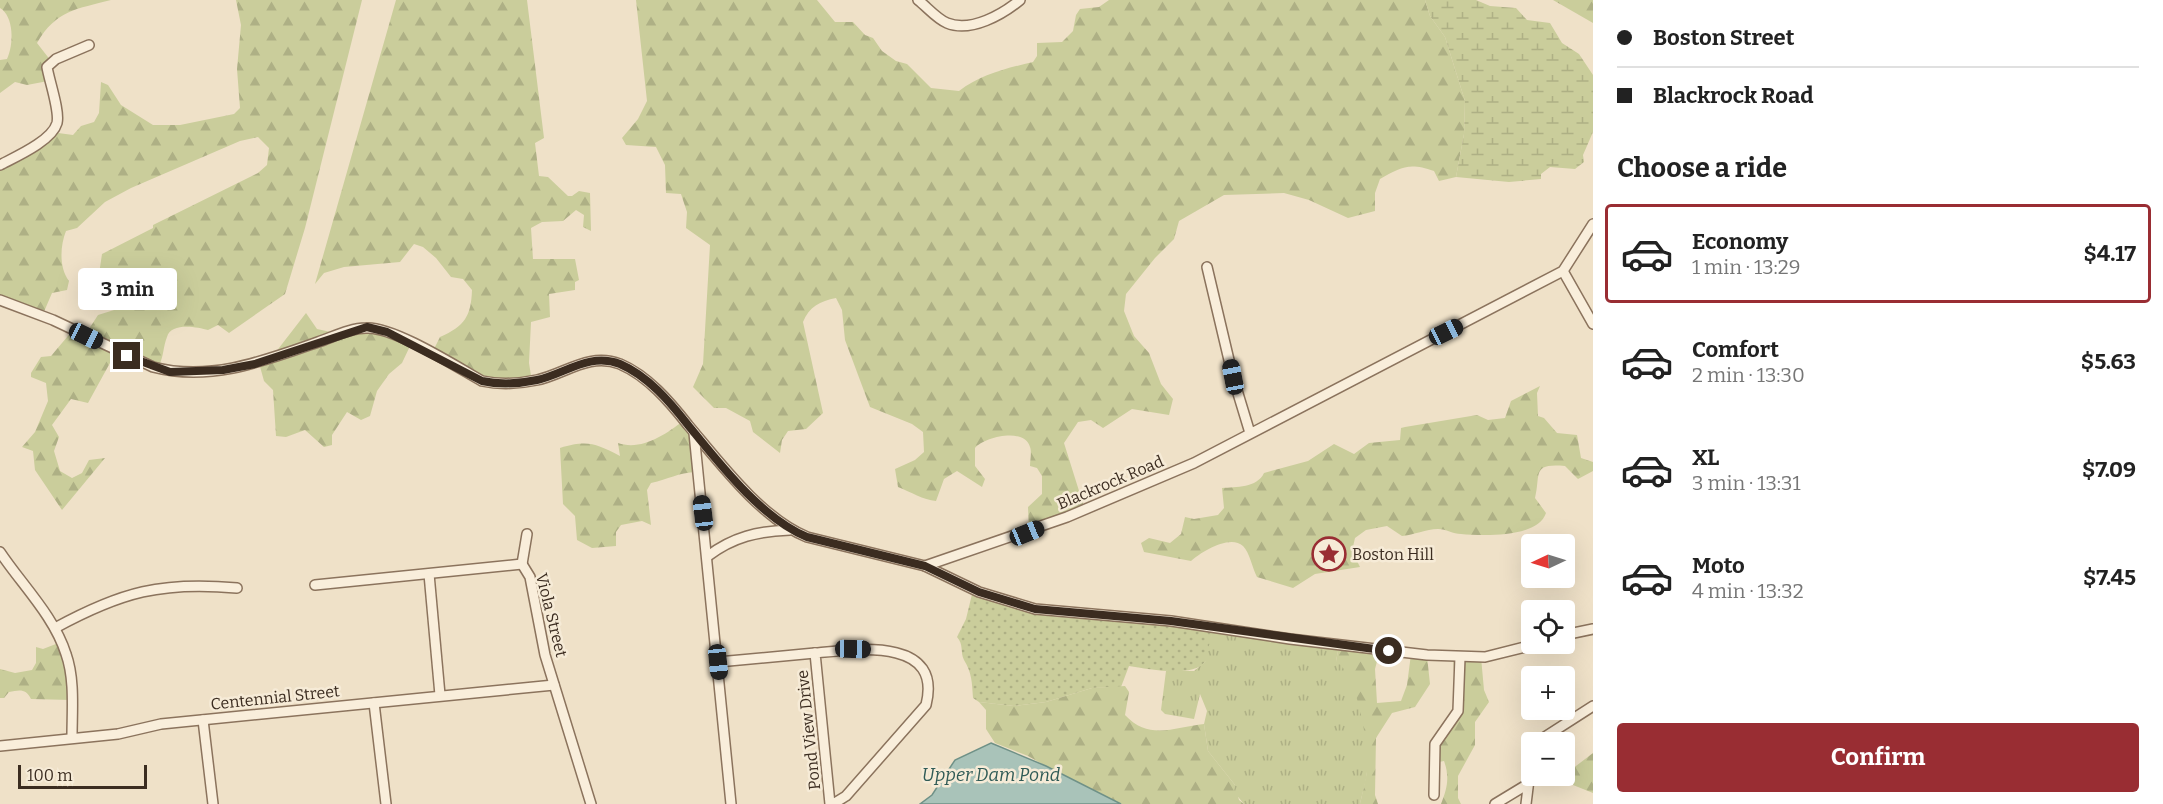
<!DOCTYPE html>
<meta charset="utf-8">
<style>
body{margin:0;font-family:Bitter,serif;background:#f2f2f2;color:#222;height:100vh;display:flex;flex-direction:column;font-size:22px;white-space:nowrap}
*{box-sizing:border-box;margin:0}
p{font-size:20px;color:#767676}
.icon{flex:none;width:33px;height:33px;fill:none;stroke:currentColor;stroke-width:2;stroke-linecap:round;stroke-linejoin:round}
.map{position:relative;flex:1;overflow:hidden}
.side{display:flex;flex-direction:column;background:#fff;width:570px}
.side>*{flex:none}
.banner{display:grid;align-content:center;height:132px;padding:0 24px;background:#fff}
.needle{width:39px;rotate:266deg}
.controls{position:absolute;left:1521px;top:534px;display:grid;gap:12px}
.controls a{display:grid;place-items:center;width:54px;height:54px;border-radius:6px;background:#fff;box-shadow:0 6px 24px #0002;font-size:30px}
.scale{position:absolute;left:18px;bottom:15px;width:129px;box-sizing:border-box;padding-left:6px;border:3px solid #3b2c20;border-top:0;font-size:16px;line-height:21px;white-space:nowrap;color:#3b2c20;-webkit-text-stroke:4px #f6ebd7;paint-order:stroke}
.end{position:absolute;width:27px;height:27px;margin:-14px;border:8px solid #3b2c20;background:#fff;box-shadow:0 0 0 3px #fff}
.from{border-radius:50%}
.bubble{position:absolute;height:42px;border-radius:6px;background:#fff;box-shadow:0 6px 24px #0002;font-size:20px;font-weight:700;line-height:42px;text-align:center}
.car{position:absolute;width:18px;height:36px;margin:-18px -9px;border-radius:8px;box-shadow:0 0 4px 2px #0007;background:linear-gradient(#222 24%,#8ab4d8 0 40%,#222 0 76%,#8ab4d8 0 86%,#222 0)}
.banner b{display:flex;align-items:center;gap:21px;height:57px;font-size:22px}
.banner b+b{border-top:2px solid #e0e0e0}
.banner i{width:15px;height:15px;background:#222}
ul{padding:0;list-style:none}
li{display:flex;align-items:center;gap:18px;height:99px;margin:0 12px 9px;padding:0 12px;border:3px solid transparent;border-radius:6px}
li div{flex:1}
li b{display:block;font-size:22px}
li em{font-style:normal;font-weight:700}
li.active{border-color:#992d33}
li>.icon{width:54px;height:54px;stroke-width:1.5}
h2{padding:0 24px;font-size:27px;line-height:72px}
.action{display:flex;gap:12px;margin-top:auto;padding:12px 24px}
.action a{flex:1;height:69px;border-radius:6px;background:#992d33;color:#fff;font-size:24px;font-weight:700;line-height:69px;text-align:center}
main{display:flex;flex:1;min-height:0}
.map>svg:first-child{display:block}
</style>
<main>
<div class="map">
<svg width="1593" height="804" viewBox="0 0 1593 804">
<defs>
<pattern id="grass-dots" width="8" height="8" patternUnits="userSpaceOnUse" patternTransform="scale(1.5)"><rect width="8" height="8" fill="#cacd9b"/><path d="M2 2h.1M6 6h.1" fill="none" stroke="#aeb085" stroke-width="1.8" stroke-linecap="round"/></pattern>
<pattern id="forest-firs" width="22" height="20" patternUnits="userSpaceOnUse" patternTransform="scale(1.5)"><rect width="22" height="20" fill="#cacd9b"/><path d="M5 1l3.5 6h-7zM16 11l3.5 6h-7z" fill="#aeb085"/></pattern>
<pattern id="wetland-marsh" width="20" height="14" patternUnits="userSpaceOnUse" patternTransform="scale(1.5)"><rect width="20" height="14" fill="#cacd9b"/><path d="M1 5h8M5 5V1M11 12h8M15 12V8" fill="none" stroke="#aeb085"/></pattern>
<pattern id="park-tufts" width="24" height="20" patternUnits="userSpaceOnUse" patternTransform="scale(1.5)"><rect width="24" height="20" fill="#cacd9b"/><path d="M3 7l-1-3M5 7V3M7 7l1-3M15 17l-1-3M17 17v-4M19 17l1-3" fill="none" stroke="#aeb085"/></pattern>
</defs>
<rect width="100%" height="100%" fill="#efe1c8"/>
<!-- grass -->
<path fill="url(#grass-dots)" d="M973 590 1034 609 1213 629C1211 637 1211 656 1205 662 1192 678 1149 669 1129 666L1121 687 1092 688 1046 702 1014 706 979 702 973 698C972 683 972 673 964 660 960 652 964 645 957 637L966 619Z"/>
<!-- forest -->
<g fill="url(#forest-firs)">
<path d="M0 0H111C77 9 56 10 37 43L51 61 48 81 27 85 15 82 0 93V60L7 59C14 45 14 16 0 8Z"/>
<path d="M236 0H362L305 228 285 294 229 333 218 325 208 330C197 327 171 322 167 337 163 347 164 355 159 366L116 352 88 403 71 399 52 425 59 437 54 451 60 471 72 478 82 473 89 460 105 458 62 510 35 470 33 451 22 447 35 432 48 401 46 383 31 377V373L41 357 51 356 73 330 87 332 98 315 114 310 119 300 117 281 108 274H99L102 254 153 228V225L258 173 267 165 269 148 258 137 240 141 131 188 105 202 77 228 66 231C60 246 59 268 69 281L67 290 52 293 43 314 0 300V164L51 132 73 135 81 126 94 122 99 113 101 82 108 85 121 105 153 125H180L234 114 240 108 237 69 241 25Z"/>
<path d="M396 0H527L544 138 535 143 539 176 548 177 568 196H572L579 191 590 193 591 231 583 227 584 215 576 210 563 221 542 222 531 228 533 259H575L579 280 575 282V290L549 294 550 317 531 322 529 363 532 382 500 385 432 353 440 337C465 326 471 316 472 290L463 279 451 277 436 258 423 247 414 244 400 262 344 267 324 273 315 284Z"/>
<path d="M636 0H817L835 22H853L865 35 873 38 882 51 896 61 907 64 931 88 959 91C980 75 1007 68 1033 62L1037 56V43L1062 42 1073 31 1076 15 1080 9 1099 7 1109 0H1425L1430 16 1445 37 1465 101 1464 134 1456 177 1439 181 1434 171C1409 162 1401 167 1380 179L1375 193V211L1348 218 1309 200 1284 193 1224 195 1179 221 1174 239 1155 258 1126 294 1124 311 1134 336 1149 353 1161 384 1173 399 1169 415 1132 409 1103 428 1091 420 1078 422 1064 443 1085 510 1029 530 1028 507 1042 494V476L1037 468 1030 466C1030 460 1032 452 1030 447 1025 427 984 437 975 448V466L985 479 982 487 957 471 944 479 936 501C923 500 911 492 898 487L895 469 915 460 924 452 923 432 912 424 870 407 845 340 842 310 836 298C820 301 809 307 803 322L823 413 806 429 788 431 782 440 780 453 753 432 750 421 726 408H714L693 387 703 364 710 245 686 228 687 212 681 194 666 193 665 165 656 147 626 145 622 138 638 119 647 101Z"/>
<polygon points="1553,0 1593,0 1593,23"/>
<polygon points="306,313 317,329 340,334 369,329 411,344 402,363 389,374 377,391 370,416 361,420 347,412 332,435 332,445 324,447 305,430 286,437 276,436 273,390 264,381 259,363 272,357"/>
<path d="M1540 386 1537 393 1538 416 1544 418 1557 433 1577 435 1581 458 1593 462V471L1578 479 1565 466C1531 463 1541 474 1535 498L1546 513C1538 538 1483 536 1461 534 1453 534 1446 529 1438 529 1426 529 1414 535 1402 536L1387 526 1366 530 1355 538 1352 551 1360 567 1315 574 1293 588 1257 577C1252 568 1250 553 1243 546 1230 534 1201 552 1191 561L1144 552 1141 543 1149 538 1170 543 1181 534 1185 517 1194 519 1218 515 1224 508 1222 488C1236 487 1257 488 1264 473L1308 461 1334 444 1354 454 1369 443 1400 440 1401 428 1405 427 1477 415 1488 420 1505 418 1511 401Z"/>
<path d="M683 421 693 432 697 472C677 473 669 479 651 483L647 490 651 525 642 521 621 525 616 532V546L592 548 577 540 575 516 563 504 560 448C587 440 595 443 620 456L618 443C641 451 665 435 683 421Z"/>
<path d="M61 642 71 700 31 699C26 688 19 690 9 692L4 698H0V669L15 673 32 670 36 663V647L43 649Z"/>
<polygon points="1339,646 1380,650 1375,669 1377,703 1401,701 1407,685 1411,654 1427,656 1430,684 1415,707 1392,713 1376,738 1375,795 1378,804 1360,804 1367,772 1336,661"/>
<path d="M1453 656 1481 657 1484 690 1489 702 1475 722V745L1458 776V798L1461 804H1441C1447 789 1450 777 1444 761L1439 762V737L1456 703Z"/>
<path d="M1125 686 1129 692 1125 715C1149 741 1175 727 1204 724L1208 751 1235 785 1239 800 1244 804H1113L1028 756 995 743 986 729V710L979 702 1014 706 1046 702 1092 688Z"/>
<polygon points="1593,753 1593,793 1568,783 1567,778 1572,769"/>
</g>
<!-- wetland -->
<polygon fill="url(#wetland-marsh)" points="1425,0 1476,0 1490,6 1516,8 1527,20 1550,23 1562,43 1579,54 1593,75 1593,132 1583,155 1584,162 1575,169 1550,167 1541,174 1541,179 1509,182 1456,177 1464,134 1465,101 1445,37 1430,16"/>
<!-- park -->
<path fill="url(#park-tufts)" d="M1213 629 1339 646 1336 661C1358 676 1369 745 1367 772 1366 782 1362 794 1360 804H1244L1234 792 1235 785 1208 751 1204 724 1207 711 1200 694 1194 719 1165 714 1161 710 1166 671H1194L1205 662Z"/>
<!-- water -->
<polygon fill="#a9c3b9" stroke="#6f9187" stroke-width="1.5" points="991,743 1046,766 1121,804 920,804 932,795 955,760"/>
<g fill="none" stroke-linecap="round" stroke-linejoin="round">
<defs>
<g id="minor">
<path d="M918 0C927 7 937 19 947 23 971 33 1003 14 1020 0"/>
<path d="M0 165C15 157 52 141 57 123 60 111 49 80 47 67L56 59 89 45"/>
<polyline points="1207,267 1233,377 1250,433"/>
<polyline points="1563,271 1593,324"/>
<path d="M0 300 53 320 153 367C210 382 264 361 318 342 333 337 350 328 366 328 393 326 457 367 482 381 501 385 518 384 537 380 565 374 589 352 620 364 648 376 670 402 688 425 720 463 761 518 807 537L925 566 1067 517 1194 463 1563 271 1593 224"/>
<polyline points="694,433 731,804"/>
<path d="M0 552C22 585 54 616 66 654 75 679 72 711 72 737"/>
<path d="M708 556C733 537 758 531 790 530"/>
<polyline points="522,564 530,577 545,655 591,804"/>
<polyline points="522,564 527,534"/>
<polyline points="925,566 979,592 1035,609 1171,621 1290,639 1427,655 1485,657 1537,644"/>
<polyline points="429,574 440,695"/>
<polyline points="315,585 522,564"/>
<path d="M55 628C121 592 162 581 237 588"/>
<polyline points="1564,635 1593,629"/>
<polyline points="718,662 815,653"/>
<polyline points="374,703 386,804"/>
<polyline points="203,720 213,804"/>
<polyline points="1537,742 1593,706"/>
<polyline points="0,746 118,734 161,724 554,685"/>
<polyline points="1434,795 1435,744 1458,711 1460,657"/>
<path d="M830 804 815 653C857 649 943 637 926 705L846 796 833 804"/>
<polyline points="1495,804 1528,784"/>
<polyline points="1526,804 1532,755"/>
</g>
</defs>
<!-- minor casing -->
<use href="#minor" stroke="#8b735d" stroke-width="12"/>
<!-- minor -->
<use href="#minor" stroke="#f9eedb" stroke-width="9"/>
</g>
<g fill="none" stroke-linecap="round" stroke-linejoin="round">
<!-- route -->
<path stroke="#3b2c20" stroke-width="8" d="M127 356 170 372 223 370 255 364 367 327 387 332 482 381C501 385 518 384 537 380 565 374 589 352 620 364 648 376 670 402 688 425 719 463 761 518 807 537L925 566 979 592 1035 609 1171 621 1389 651"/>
</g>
<!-- icons -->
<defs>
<symbol id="sight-ring" viewBox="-11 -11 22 22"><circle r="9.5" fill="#f6ebd7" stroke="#992d33" stroke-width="1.5"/><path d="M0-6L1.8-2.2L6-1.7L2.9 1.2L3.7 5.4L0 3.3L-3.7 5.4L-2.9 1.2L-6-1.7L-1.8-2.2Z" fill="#992d33"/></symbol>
</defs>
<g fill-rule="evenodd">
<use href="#sight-ring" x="1310" y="535" width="38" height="38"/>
</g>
<g text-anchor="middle" stroke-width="5" stroke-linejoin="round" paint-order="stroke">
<!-- street labels -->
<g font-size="16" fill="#3b2c20" stroke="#f6ebd7">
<text transform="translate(1110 482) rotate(-23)" y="6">Blackrock Road</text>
<text transform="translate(552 615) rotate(76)" y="6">Viola Street</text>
<text transform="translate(275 697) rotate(-6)" y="6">Centennial Street</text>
<text transform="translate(808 730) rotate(-96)" y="6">Pond View Drive</text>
</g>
<!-- poi labels -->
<g font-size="16" fill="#3b2c20" stroke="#f6ebd7" text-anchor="start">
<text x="1352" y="560">Boston Hill</text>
</g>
<!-- water labels -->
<g font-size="18" font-style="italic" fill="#305b56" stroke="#f6ebd7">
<text x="991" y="781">Upper Dam Pond</text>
</g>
</g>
</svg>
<div class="controls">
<a><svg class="needle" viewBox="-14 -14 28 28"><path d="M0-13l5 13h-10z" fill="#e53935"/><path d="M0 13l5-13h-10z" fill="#767676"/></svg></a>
<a><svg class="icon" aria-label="locate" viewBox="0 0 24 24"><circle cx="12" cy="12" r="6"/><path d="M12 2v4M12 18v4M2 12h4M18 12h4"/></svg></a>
<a>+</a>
<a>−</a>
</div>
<div class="scale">100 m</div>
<i class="end from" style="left:1389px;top:651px"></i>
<i class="end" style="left:127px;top:356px"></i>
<div class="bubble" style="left:78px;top:268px;width:99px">3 min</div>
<i class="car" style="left:1446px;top:332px;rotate:64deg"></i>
<i class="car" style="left:86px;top:336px;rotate:116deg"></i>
<i class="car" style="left:1233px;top:377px;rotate:349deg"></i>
<i class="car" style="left:703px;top:513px;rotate:353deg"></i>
<i class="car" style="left:1027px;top:533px;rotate:68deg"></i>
<i class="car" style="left:853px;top:649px;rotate:91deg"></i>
<i class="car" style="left:718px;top:662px;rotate:174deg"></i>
</div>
<section class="side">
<div class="banner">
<b><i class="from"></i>Boston Street</b>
<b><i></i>Blackrock Road</b>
</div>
<h2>Choose a ride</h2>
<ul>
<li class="active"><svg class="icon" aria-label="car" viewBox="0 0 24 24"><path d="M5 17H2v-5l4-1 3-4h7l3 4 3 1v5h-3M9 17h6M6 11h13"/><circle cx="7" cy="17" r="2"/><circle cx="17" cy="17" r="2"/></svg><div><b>Economy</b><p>1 min · 13:29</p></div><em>$4.17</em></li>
<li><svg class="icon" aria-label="car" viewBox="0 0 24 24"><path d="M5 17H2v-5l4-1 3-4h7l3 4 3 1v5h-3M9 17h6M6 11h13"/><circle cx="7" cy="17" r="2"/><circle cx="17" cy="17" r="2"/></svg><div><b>Comfort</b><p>2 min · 13:30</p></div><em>$5.63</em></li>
<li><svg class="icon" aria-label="car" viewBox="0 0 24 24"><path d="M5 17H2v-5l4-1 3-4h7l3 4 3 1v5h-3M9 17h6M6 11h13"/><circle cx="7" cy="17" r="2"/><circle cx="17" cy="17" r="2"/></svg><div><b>XL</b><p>3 min · 13:31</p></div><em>$7.09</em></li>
<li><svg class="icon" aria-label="car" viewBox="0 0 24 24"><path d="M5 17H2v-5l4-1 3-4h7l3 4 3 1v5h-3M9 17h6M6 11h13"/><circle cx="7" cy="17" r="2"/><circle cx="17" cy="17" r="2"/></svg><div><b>Moto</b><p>4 min · 13:32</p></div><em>$7.45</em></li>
</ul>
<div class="action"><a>Confirm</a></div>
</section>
</main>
